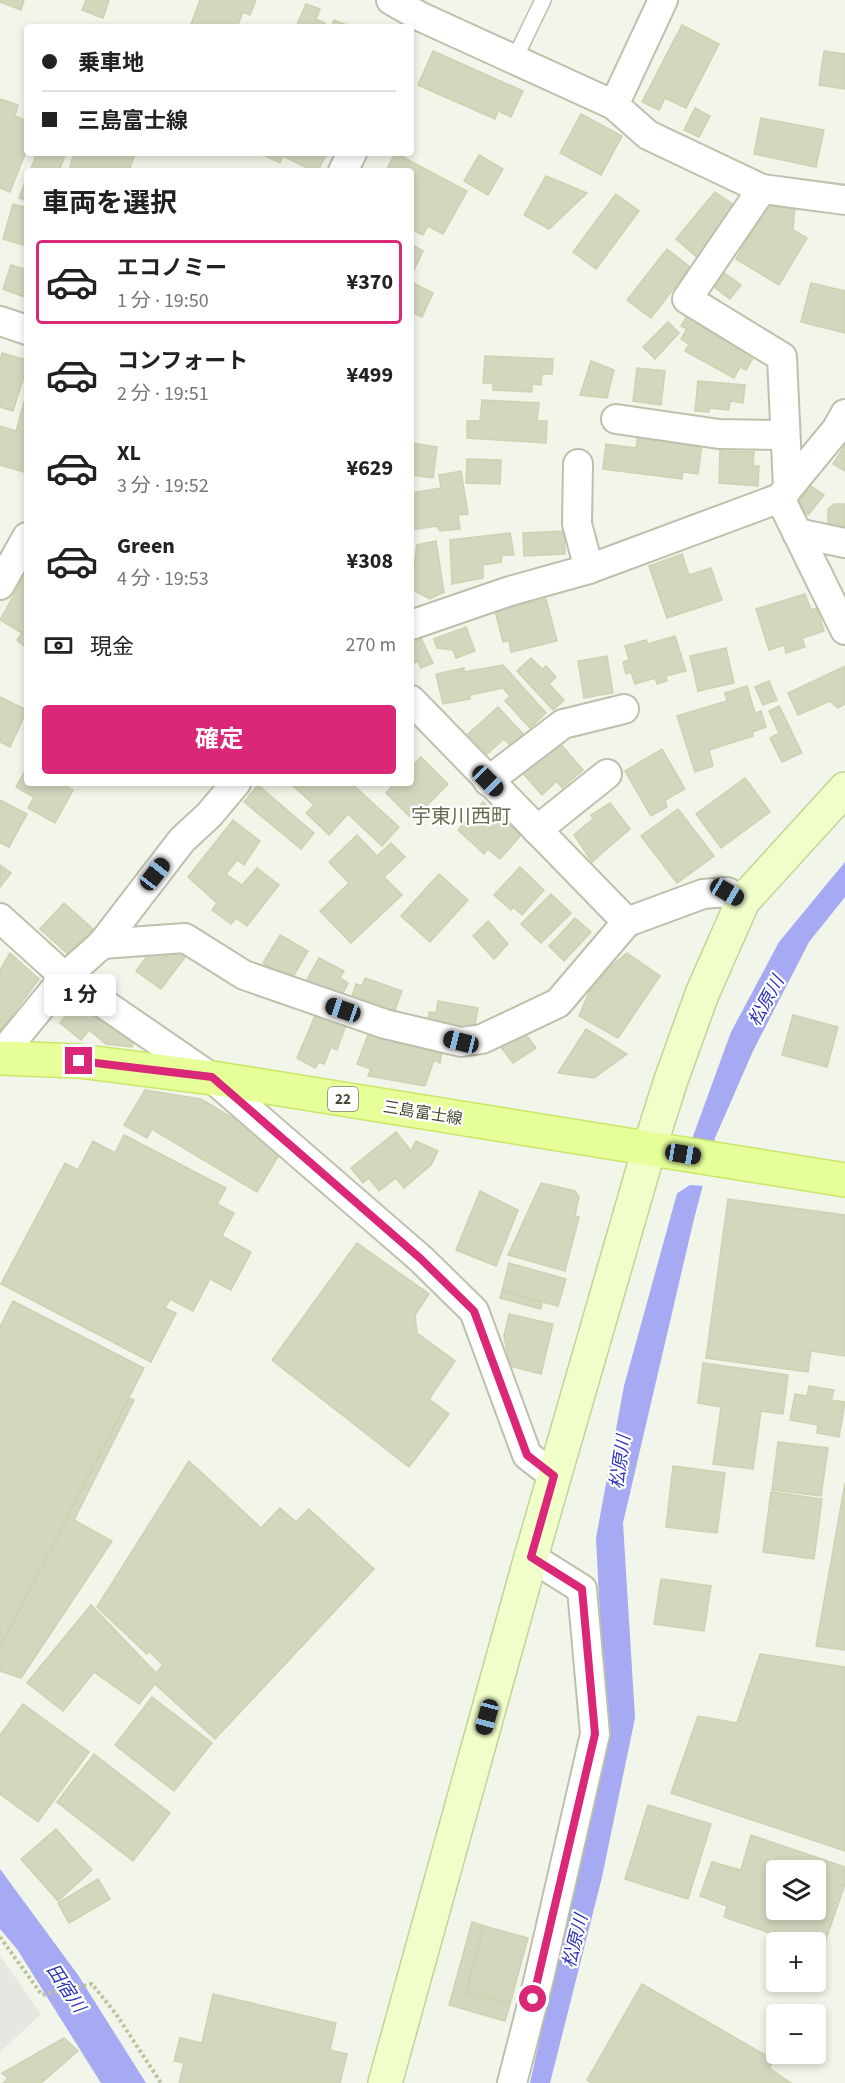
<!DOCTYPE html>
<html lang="ja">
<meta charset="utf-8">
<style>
body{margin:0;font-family:"Source Sans 3","Noto Sans JP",sans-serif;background:#f2f2f2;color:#222;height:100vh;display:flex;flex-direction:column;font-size:22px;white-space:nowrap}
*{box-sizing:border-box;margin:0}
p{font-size:20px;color:#767676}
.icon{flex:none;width:33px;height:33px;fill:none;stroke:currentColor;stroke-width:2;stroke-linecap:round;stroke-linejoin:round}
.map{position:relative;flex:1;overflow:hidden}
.sheet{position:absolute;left:24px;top:168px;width:390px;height:618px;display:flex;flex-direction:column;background:#fff;border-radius:6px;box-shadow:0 3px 9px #0003}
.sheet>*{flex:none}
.hud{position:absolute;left:24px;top:24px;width:390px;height:132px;border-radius:6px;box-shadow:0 3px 9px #0003;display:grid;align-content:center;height:132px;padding:0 18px;background:#fff}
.tools{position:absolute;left:766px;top:1860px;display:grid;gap:12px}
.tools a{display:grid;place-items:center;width:60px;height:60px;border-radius:6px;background:#fff;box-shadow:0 3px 9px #0003;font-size:30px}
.end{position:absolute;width:27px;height:27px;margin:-14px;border:8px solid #db2777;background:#fff;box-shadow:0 0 0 3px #fff}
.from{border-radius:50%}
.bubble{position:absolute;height:42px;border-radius:6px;background:#fff;box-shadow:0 3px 9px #0003;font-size:20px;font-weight:700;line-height:42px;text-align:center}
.car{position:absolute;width:18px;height:36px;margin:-18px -9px;border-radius:8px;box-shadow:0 0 4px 2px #0007;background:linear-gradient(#222 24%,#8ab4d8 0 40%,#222 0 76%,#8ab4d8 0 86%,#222 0)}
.hud b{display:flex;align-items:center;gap:21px;height:57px;font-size:22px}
.hud b+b{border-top:2px solid #e0e0e0}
.hud i{width:15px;height:15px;background:#222}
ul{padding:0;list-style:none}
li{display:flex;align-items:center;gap:18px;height:84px;margin:0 12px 9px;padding:0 6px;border:3px solid transparent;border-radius:6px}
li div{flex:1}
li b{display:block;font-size:22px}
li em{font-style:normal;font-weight:700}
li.selected{border-color:#db2777}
li>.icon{width:54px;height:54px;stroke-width:1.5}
h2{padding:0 18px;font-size:27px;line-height:72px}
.pay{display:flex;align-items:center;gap:15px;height:66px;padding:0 18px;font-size:22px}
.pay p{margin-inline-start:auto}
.primary-button{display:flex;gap:12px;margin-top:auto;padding:12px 18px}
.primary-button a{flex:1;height:69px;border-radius:6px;background:#db2777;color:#fff;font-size:24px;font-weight:700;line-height:69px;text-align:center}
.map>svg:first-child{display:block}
</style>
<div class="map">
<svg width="845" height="2083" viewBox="0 0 845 2083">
<rect width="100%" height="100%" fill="#f2f5ea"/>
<!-- parking -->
<polygon fill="#e6e7e1" points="0,1956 41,2014 0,2052"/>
<!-- water -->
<g fill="#a5aaf2">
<polygon points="845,862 845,897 809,942 753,1051 715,1138 693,1223 623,1523 635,1718 602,1877 550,2083 530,2083 606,1737 596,1538 624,1386 692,1139 731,1032 779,942"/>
<polygon points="0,1869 78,1975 146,2083 101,2083 17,1949 0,1929"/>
</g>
<!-- pier -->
<polygon fill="#f2f5ea" points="689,1141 716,1145 706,1186 690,1185 673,1196"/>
<!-- building -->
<g fill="#d4d7be" stroke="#ced2b1" stroke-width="1.5" fill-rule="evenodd">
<polygon points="0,0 24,0 21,10 0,2"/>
<polygon points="86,0 109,0 103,18 82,10"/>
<polygon points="200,0 256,0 250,15 243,12 237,27 190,27"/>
<polygon points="306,4 320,9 316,19 325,23 323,27 296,27"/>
<polygon points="334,20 352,27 331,27"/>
<polygon points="682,25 719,44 686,108 665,98 659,110 642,102"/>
<polygon points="433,51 523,91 511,117 498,111 495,119 418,85"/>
<polygon points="824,51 845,54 845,89 819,85"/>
<polygon points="0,99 18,105 15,116 27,121 27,149 10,192 0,188"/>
<polygon points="695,108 710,116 699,137 684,130"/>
<polygon points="581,114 622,136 601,175 560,153"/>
<polygon points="761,118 824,130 816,167 754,154"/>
<polygon points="37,153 66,153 59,171 30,171"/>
<polygon points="74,153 131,153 135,154 129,171 69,171"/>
<polygon points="263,153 327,153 318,171 313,171 283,156 280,163 263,155"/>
<polygon points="395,153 467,191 443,234 428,226 423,235 411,229 411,171 386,171"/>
<polygon points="479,155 503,169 488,195 464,181"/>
<polygon points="546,176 587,193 549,229 524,215"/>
<polygon points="27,177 27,201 19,198"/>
<polygon points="715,192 738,208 699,259 676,239"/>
<polygon points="616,194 639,211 596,269 573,252"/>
<polygon points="769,202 795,206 793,230 807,238 779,285 736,259"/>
<polygon points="13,204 27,208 27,246 3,239"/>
<polygon points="411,244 423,251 414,270 411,268"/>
<polygon points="667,249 690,267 651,318 627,300"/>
<polygon points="11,265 27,270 27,298 3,289"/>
<polygon points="720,270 741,285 730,299 710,284"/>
<polygon points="411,282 433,293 422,317 411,312"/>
<polygon points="811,283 845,291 845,333 801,322"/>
<polygon points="689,312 754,356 746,370 740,367 734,378 685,351 689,344 681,339 687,329 681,326"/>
<polygon points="668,322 679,333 655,359 643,347"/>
<polygon points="2,353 27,360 27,367 13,411 0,407 0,361"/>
<polygon points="485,356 553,359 552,374 542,374 541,385 532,384 532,392 493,390 493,383 483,383"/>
<polygon points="591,361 614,370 607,398 580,395"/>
<polygon points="637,368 665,371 661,405 633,401"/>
<polygon points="698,381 745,385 743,403 730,401 729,410 709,408 709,412 695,411"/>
<polygon points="25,399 27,399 27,473 0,465 0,426 16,431"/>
<polygon points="482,400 539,403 537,421 547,421 546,443 467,438 467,421 480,421"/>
<polygon points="638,436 702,444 698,474 683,472 682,479 603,469 606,444 636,448"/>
<polygon points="411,443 437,447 433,478 411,475"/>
<polygon points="845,445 845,471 833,464"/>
<polygon points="720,451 754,452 753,466 759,466 758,486 719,483"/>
<polygon points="467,459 501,460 500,484 466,483"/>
<polygon points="461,471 468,514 458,515 460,529 440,531 437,526 411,530 411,493 441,488 439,475"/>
<polygon points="811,486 824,495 808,515 796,505"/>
<polygon points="834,504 845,504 844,533 828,533 828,509"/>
<polygon points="564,531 565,554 524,556 523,533"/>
<polygon points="510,533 514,555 502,555 501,562 483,565 483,578 452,584 450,540"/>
<polygon points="436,541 444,592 430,599 411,589 411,586 417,545"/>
<polygon points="682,554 689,575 711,568 722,600 667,618 649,566"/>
<polygon points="24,577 27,578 27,648 17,640 22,633 0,620"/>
<polygon points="805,594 811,610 817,608 824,631 802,638 805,647 786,653 784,645 769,650 756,609"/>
<polygon points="546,599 557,641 511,652 509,641 503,642 495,611"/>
<polygon points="466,627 475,651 456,658 453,650 437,648 434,639"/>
<polygon points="420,636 433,663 421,668 418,661 411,664 411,641"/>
<polygon points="675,636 686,671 666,676 667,681 657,684 655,678 635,684 631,672 626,674 623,662 629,660 625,646 646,640 648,644"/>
<polygon points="726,648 734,683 698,691 690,656"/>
<polygon points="607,656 613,693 584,698 578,661"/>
<polygon points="531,658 542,669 546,666 556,677 549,684 564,700 553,710 517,671"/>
<polygon points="503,665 546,713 530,728 505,701 510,696 503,688 470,695 470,699 443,704 436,674 464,668 464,672"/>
<polygon points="845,666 845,704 838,708 830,701 798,715 788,693"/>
<polygon points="769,681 777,700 763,705 755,687"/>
<polygon points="747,686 755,713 761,711 766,727 752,732 753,736 709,750 713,766 695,772 677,716 727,701 725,693"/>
<polygon points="0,697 27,710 10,747 0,742"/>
<polygon points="779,706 802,753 782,762 770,738 779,733 769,711"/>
<polygon points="498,707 525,736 512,747 504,739 487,754 468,734"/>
<polygon points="557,740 583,770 562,788 557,781 542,795 521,771"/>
<polygon points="662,749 685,789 665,800 667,807 651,816 625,771"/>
<polygon points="421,757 448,784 413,820 386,793 395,783 411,783 411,767"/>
<polygon points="27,767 27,783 59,783 73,790 55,823 28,808 34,797 16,787"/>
<polygon points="745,778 770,812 721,848 696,814"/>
<polygon points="290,783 351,783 399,827 382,846 348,814 329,835 306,813 314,805"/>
<polygon points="258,785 314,833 301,849 244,802"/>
<polygon points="0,800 27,814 9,847 0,843"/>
<polygon points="483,802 521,835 500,859 488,849 484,854 458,830"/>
<polygon points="610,803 630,829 592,862 574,835 593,819 591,815"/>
<polygon points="678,809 714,856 677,883 641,836"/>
<polygon points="233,820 260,841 244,865 237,860 226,874 242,885 257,868 279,885 247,926 236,918 231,924 212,910 217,903 188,877"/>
<polygon points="357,835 377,856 391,843 405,857 384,877 402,895 351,943 320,911 349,883 329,862"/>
<polygon points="0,865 11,873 0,887"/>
<polygon points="520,867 544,890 522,915 513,907 511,910 494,895"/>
<polygon points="439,874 468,900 430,942 401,916"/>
<polygon points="551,894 571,913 541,943 521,924"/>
<polygon points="64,903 93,929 69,955 40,929"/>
<polygon points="575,918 591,932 564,961 549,946"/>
<polygon points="488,921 508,944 494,959 473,936"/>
<polygon points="280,935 308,951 291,980 263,963"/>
<polygon points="171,945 186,956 161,989 136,971 151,951 161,958"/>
<polygon points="10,953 39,979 0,1031 0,970"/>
<polygon points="627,953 660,976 618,1038 579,1016 594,981"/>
<polygon points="319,958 344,971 340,978 348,983 341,997 304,985"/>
<polygon points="365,978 402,991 395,1010 391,1009 389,1015 350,1002 356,984 362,986"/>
<polygon points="80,997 135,1040 132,1047 106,1044 89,1030 81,1040 60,1023"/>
<polygon points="438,1001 478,1008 474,1029 427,1026 429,1012 436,1013"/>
<polygon points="318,1009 347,1022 337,1050 331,1047 324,1064 319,1062 315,1068 297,1058"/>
<polygon points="793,1015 838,1027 827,1067 782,1055"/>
<polygon points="371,1027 443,1045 440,1063 434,1060 425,1086 368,1076 371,1069 357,1064"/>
<polygon points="586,1029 627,1054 594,1078 558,1073"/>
<polygon points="524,1032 536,1048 513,1063 500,1046"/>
<polygon points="145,1090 201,1099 283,1148 257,1192 152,1129 147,1138 124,1125"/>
<polygon points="396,1132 411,1151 416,1141 438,1151 431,1165 404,1188 396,1178 379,1191 369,1178 363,1183 351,1168"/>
<polygon points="124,1135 226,1188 217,1204 234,1213 222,1236 251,1252 231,1290 210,1279 193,1311 170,1299 165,1308 176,1313 151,1362 1,1284 65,1163 78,1170 93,1141 115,1153"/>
<polygon points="541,1183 575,1191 579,1197 575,1216 579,1217 565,1271 508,1255"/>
<polygon points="480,1191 518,1210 496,1266 456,1250"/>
<polygon points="728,1199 845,1215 845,1356 811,1351 808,1372 706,1358"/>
<polygon points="357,1243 429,1294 415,1315 417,1333 455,1361 429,1399 449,1414 409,1467 272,1360"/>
<polygon points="509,1263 566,1279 558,1306 502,1291"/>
<polygon points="502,1291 542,1302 541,1309 500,1298"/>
<polygon points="13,1301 144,1368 0,1648 0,1327"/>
<polygon points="509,1314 553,1324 541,1374 510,1366 504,1336"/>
<polygon points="703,1363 788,1375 783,1414 761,1411 753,1469 713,1464 721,1407 698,1403"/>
<polygon points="809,1386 834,1390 831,1400 845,1402 839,1437 817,1433 818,1425 790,1420 795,1394 807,1396"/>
<polygon points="129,1398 134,1400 74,1520 112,1541 21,1678 0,1671 0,1648"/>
<polygon points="778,1442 828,1448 821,1496 772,1490"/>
<polygon points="189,1461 261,1528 280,1508 296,1522 309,1509 374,1569 215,1739 155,1684 139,1704 94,1672 63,1711 27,1683 91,1605 156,1673 163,1665 149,1651 147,1654 97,1607"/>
<polygon points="673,1466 725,1473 717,1533 666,1527"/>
<polygon points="845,1483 845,1650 816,1646"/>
<polygon points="771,1492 822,1499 814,1559 763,1552"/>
<polygon points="661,1579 711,1586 704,1631 654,1624"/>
<polygon points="760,1654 845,1667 845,1851 671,1793 698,1716 737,1723"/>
<polygon points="152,1697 212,1743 174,1791 115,1745"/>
<polygon points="23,1704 89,1752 38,1822 0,1794 0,1735"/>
<polygon points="94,1754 170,1813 133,1861 57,1802"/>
<polygon points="648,1805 711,1824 688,1899 625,1879"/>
<polygon points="56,1829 92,1870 58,1901 21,1859"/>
<path d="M751 1835 845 1867V1884L822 1951 816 1949V1942H796L724 1917 727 1906 700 1896 712 1862 741 1870ZM777 1870H816V1910H777Z"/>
<polygon points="98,1879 110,1899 69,1923 58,1903"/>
<polygon points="472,1922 484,1926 466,1992 510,2004 505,2021 449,2005"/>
<polygon points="484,1926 528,1938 510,2004 466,1992"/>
<polygon points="642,1984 774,2060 769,2068 791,2083 591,2083 587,2080"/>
<polygon points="213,1994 336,2023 330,2050 347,2054 340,2083 179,2083 184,2063 174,2061 180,2038 202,2043"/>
<polygon points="64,2038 78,2051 41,2083 3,2083 8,2078 2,2073"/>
</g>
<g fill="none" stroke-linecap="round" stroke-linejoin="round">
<defs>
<polyline id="lane" points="514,60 543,0"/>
<g id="street">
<polyline points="391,0 419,16 614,105 648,135 762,189 845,200"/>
<polyline points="614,105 663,0"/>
<polyline points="343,171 352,153"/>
<polyline points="762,189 687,299 782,357 788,488"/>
<polyline points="0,321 27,330"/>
<polyline points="616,419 719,434 784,435"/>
<polyline points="578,464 577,524 589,569"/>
<polyline points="780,498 845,630"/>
<polyline points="797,533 845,543"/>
<polyline points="0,585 27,537"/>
<polyline points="411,625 510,591 589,569 780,498 836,430 845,414"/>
<polyline points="411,700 627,922"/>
<polyline points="488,781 563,724 624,709"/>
<polyline points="537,830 607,774"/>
<polyline points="0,918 65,977 212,1078 421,1259 474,1311 527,1455 554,1476"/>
<polyline points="102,944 185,938 244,975 385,1024 461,1042 482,1039 558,1003 627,922 703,894 727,892 743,901"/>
<polyline points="0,1056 65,977 102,944 182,840 209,815 236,783"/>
<polyline points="512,2083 539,1978 595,1734 582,1589 531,1557"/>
</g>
<polyline id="secondary" points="385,2083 531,1557 649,1149 671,1080 702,994 743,901 845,789"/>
<polyline id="primary" points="0,1058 79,1061 212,1078 845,1180"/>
</defs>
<!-- lane casing -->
<use href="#lane" stroke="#bdc1ac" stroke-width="18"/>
<!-- street casing -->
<use href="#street" stroke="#bdc1ac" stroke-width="32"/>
<!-- secondary casing -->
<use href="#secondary" stroke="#c2d396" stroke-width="36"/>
<!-- primary casing -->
<use href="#primary" stroke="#c9e766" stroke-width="36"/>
<!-- path -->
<polyline stroke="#bcc39c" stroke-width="4" stroke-dasharray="3 3" stroke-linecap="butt" points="0,1937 42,1995 92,1984 116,2014 161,2083"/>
<!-- lane -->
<use href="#lane" stroke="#fff" stroke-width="15"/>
<!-- street -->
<use href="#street" stroke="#fff" stroke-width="28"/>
<!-- secondary -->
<use href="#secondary" stroke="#f0ffca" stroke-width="33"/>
<!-- primary -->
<use href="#primary" stroke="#e6ff99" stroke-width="33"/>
</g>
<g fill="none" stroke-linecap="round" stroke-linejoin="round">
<!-- route -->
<polyline stroke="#db2777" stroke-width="8" points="79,1061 212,1077 421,1259 474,1311 527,1455 554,1476 531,1557 582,1589 595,1734 533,1999"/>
</g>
<g text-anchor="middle" stroke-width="4.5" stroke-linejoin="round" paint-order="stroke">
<!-- shield labels -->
<rect fill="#fff" stroke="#7e8073" stroke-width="1.5" x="328" y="1087" width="30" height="24" rx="4.5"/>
<g font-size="15" font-weight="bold" fill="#474937">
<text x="343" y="1104">22</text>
</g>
<!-- street labels -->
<g font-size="16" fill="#474937" stroke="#fff">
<text transform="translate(423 1112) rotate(9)" y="6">三島富士線</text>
</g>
<!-- water labels -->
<g font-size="18" font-style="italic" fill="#2d33b9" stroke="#fff">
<text transform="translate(766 1001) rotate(-61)" y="6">松原川</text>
<text transform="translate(620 1462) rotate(-82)" y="6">松原川</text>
<text transform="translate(575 1941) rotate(-76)" y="6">松原川</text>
<text transform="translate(66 1988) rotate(56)" y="6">田宿川</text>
</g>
<!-- quarter labels -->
<g font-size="20" fill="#696c4e" stroke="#fff">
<text x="461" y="823">宇東川西町</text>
</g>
</g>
</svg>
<div class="tools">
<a><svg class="icon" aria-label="layers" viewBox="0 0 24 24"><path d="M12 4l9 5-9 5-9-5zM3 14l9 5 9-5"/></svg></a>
<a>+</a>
<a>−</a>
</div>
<i class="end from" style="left:533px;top:1999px"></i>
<i class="end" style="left:79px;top:1061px"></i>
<div class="bubble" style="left:44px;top:974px;width:72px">1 分</div>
<i class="car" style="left:488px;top:781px;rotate:135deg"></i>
<i class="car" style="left:155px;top:874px;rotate:38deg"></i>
<i class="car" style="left:727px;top:892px;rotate:120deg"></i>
<i class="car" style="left:343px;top:1010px;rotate:289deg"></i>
<i class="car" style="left:461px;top:1042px;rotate:284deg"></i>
<i class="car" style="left:683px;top:1154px;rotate:99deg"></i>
<i class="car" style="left:487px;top:1717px;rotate:195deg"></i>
<div class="hud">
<b><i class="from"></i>乗車地</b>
<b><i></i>三島富士線</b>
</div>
<section class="sheet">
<h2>車両を選択</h2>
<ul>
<li class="selected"><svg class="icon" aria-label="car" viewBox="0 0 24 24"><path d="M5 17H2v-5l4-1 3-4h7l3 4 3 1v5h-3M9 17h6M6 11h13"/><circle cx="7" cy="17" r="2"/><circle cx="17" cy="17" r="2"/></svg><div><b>エコノミー</b><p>1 分 · 19:50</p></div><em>¥370</em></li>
<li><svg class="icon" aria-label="car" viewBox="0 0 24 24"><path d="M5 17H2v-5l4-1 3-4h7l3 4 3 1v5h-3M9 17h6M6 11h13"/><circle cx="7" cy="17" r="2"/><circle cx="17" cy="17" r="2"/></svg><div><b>コンフォート</b><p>2 分 · 19:51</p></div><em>¥499</em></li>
<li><svg class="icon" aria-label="car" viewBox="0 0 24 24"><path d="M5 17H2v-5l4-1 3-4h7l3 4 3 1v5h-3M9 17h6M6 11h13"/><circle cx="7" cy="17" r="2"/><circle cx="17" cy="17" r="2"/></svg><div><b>XL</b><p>3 分 · 19:52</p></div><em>¥629</em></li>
<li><svg class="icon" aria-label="car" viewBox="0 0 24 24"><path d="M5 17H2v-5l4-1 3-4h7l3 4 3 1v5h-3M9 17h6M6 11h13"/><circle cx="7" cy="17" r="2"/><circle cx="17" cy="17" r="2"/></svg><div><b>Green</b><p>4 分 · 19:53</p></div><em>¥308</em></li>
</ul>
<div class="pay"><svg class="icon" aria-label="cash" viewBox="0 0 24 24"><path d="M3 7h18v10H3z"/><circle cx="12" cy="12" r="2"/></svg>現金<p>270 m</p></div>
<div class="primary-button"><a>確定</a></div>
</section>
</div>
